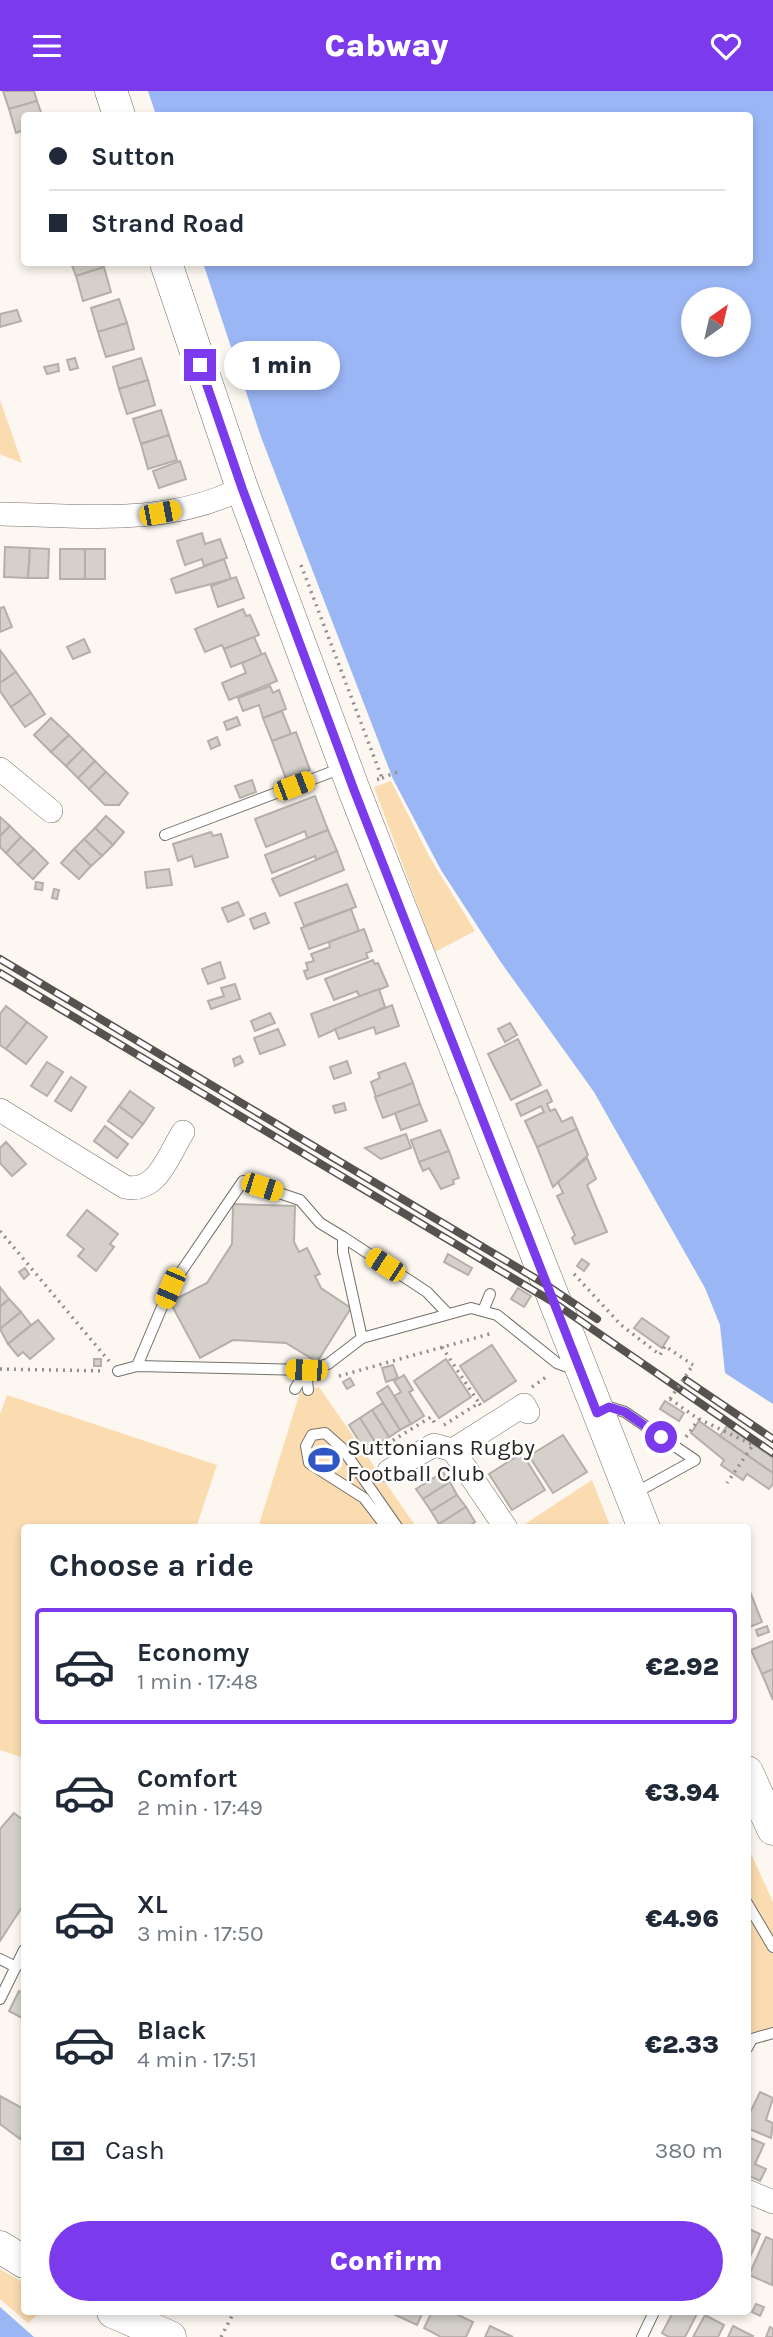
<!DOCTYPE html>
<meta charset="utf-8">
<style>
body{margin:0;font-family:Karla,sans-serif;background:#f2f2f3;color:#1f2937;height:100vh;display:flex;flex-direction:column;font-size:26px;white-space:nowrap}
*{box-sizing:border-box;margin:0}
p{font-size:23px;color:#747a83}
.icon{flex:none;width:38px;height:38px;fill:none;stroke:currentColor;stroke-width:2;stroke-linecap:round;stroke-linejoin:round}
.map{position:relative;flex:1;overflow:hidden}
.drawer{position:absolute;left:21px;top:1433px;width:730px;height:791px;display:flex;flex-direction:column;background:#fff;border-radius:7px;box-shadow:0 4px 10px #0003}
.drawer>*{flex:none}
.guide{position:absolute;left:21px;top:21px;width:732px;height:154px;border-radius:7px;box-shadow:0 4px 10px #0003;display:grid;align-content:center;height:154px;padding:0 28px;background:#fff}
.needle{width:46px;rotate:34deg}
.buttons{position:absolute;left:681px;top:196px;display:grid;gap:14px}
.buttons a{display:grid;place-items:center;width:70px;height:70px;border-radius:50%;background:#fff;box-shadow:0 4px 10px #0003;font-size:35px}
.end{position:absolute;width:32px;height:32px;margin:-16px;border:9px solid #7c3aed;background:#fff;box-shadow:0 0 0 4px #fff}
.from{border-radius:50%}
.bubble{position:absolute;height:49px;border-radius:24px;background:#fff;box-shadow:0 4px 10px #0003;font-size:23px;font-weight:800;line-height:49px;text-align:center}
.car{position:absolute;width:21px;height:42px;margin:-21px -10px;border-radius:9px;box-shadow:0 0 5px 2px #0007;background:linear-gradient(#f5c518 24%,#345 0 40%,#f5c518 0 76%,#345 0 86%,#f5c518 0)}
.guide b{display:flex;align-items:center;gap:24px;height:66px;font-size:26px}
.guide b+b{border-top:2px solid #e0e1e3}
.guide i{width:18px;height:18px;background:#1f2937}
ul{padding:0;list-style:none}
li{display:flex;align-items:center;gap:21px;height:116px;margin:0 14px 10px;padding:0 14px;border:4px solid transparent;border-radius:7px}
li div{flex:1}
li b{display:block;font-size:26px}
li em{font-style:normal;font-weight:800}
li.active{border-color:#7c3aed}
li>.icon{width:63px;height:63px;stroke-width:1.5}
h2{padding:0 28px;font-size:32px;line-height:84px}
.pay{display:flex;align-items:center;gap:18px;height:77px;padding:0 28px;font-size:26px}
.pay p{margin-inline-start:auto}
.action{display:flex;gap:14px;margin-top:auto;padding:14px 28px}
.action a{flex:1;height:80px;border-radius:42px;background:#7c3aed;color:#fff;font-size:28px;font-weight:800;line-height:80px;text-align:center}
header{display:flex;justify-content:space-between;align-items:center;height:91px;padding:0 28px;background:#7c3aed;color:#fff;font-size:32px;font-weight:800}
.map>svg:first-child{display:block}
</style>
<header><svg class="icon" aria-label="menu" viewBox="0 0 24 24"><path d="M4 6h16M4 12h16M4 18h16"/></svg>Cabway<svg class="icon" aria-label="heart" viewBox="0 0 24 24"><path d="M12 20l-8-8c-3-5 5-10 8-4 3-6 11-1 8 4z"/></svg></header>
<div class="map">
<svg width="773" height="2246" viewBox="0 0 773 2246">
<rect width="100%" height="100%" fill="#fcf7f0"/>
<!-- green -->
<g fill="#fbdbb0">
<polygon points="0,309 22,372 0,363"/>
<polygon points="391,690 430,767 475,840 435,861 374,696"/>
<polygon points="319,1296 417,1437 258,1437 300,1301"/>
<polygon points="7,1304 217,1374 196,1437 24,1437 24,1667 0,1659 0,1323"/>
<polygon points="592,1389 611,1437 531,1437 525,1433"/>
<polygon points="747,1754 773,1811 773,1947 754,1952 747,1976"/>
<polygon points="0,2178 24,2192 24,2221 41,2221 28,2232 0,2208"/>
</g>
<!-- water -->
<g fill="#9bb6f5" fill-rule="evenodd">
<path d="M148 0H773V1313L725 1282 720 1234 705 1197 594 1001 500 870 441 779 393 688 261 346 203 172H749V24H156ZM693 208H738V254H693Z"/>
<polygon points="0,2216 34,2246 0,2246"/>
</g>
<!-- building -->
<g fill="#d5d1ca" stroke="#b4afa9" stroke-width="2">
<polygon points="3,0 34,0 37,10 9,18"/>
<polygon points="37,10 42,24 24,24 24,39 16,42 9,18"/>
<polygon points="71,172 103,172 104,176 76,185"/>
<polygon points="104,176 111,201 83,210 76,185"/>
<polygon points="119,208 127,232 98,241 91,217"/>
<polygon points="17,219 21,230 0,236 0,223"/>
<polygon points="127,232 134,258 106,266 98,241"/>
<polygon points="75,267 78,277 70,279 67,269"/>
<polygon points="141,267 148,289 119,298 113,276"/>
<polygon points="58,273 59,280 47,283 44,276"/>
<polygon points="148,289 155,314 127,323 119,298"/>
<polygon points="161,319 169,344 141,353 133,328"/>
<polygon points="169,344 177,369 148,378 141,353"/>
<polygon points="180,370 186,388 159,397 153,380"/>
<polygon points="202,442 205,453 220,448 227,467 204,475 202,468 185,474 177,450"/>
<polygon points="5,456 30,457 28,487 4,486"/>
<polygon points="30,457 49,458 48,487 28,487"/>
<rect x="60" y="458" width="25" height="30"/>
<rect x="85" y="458" width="20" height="30"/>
<polygon points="224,468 231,488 176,502 171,488"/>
<polygon points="236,486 244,507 218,516 211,495"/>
<polygon points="4,516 12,536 0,541 0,517"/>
<polygon points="243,518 246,525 250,524 259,544 224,558 222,554 205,561 195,538"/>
<polygon points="254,546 262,564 231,576 224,558"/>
<polygon points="84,548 90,561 73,568 67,556"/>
<polygon points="0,559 16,581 0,592"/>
<polygon points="265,562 277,590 229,609 222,592 246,582 242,572"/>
<polygon points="16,581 31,602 11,616 0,600 0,592"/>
<polygon points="270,595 273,602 279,599 286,618 263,627 259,614 243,620 238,607"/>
<polygon points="31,602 45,623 25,636 11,616"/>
<polygon points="282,620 291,643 272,650 263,627"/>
<polygon points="237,626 240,634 227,639 224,631"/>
<polygon points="51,627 69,644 51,661 34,644"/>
<polygon points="296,641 310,679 286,688 272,650"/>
<polygon points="69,644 83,658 66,675 51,661"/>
<polygon points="217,646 220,654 211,658 208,650"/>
<polygon points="83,658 95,670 78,687 66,675"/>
<polygon points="95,670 106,681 89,698 78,687"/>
<polygon points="106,681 128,702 119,714 105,714 89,698"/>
<polygon points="252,689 256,701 240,707 235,695"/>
<polygon points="315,705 328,739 307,747 305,740 266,756 255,728"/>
<polygon points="106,725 124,741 113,754 95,737"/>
<polygon points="0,726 10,735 0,745"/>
<polygon points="10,735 21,746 6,762 0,756 0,745"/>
<polygon points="95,737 113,754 102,765 84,748"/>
<polygon points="328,739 337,760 316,769 315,765 272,782 265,764"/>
<polygon points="211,741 213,745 221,743 228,766 195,776 192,765 178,770 173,753"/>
<polygon points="21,746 34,758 18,774 6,762"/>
<polygon points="84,748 102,765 91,775 74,758"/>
<polygon points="34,758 48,772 33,788 18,774"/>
<polygon points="74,758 91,775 79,788 61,772"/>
<polygon points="337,760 344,779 280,805 272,788"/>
<polygon points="169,778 172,794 147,797 145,781"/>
<polygon points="36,791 43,792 42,799 35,798"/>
<polygon points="347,793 356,816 304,835 295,812"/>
<polygon points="54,798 59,799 57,808 52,807"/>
<polygon points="238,811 244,824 228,831 222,817"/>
<polygon points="351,818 359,840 309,858 301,837"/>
<polygon points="265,822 269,832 254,838 250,828"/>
<polygon points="364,838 372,860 366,862 368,867 307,888 304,880 308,879 306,872 314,870 311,863 330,856 329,851"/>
<polygon points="373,869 375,873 378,872 388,895 360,907 357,900 334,909 325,888"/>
<polygon points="220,871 225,887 208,893 202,878"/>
<polygon points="235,893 240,908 211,918 208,910 224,905 221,897"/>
<polygon points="379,898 385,916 319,946 311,923"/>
<polygon points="392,914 399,935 376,943 374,936 339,948 335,938"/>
<polygon points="6,915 27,931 6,958 0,954 0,923"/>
<polygon points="270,922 275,932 255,940 251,930"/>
<polygon points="27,931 47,946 26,973 6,958"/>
<polygon points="510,932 517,944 505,951 498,938"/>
<polygon points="278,938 285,954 260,963 254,947"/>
<polygon points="518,948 541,994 511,1009 488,963"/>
<polygon points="240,965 243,971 235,975 233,968"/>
<polygon points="347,970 351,982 334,988 330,976"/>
<polygon points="47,971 63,981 47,1005 31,995"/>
<polygon points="405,972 413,992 376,1006 371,991 380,987 378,982"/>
<polygon points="71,986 86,996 71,1020 55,1010"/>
<polygon points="413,992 420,1013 383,1027 375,1006"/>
<polygon points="547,999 552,1010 547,1013 550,1020 555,1018 562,1031 572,1026 577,1038 537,1056 525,1030 544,1021 541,1015 521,1025 516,1013"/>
<polygon points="130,1000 154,1017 143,1033 119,1015"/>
<polygon points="344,1012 346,1019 335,1022 333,1015"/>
<polygon points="420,1013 427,1030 401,1039 395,1022"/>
<polygon points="119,1015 143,1033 132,1047 108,1030"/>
<polygon points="105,1035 128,1053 117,1067 94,1050"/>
<polygon points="577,1038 588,1064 553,1096 537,1056"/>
<polygon points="440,1039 449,1060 419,1071 411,1049"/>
<polygon points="406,1043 411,1057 381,1068 365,1057"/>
<polygon points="6,1051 26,1073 12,1085 0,1072 0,1057"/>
<polygon points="449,1060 459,1087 453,1089 454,1093 441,1098 429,1077 423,1080 419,1071"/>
<polygon points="587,1067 596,1088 587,1094 607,1141 575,1153 572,1147 575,1144 557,1105 563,1102 558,1091"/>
<polygon points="233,1113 295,1115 294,1151 299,1161 307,1157 320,1183 315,1185 321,1197 351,1217 317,1271 286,1252 233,1249 200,1267 170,1211 207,1192 232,1153"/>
<polygon points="87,1119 118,1143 110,1153 114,1156 96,1180 78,1165 84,1158 67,1144"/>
<polygon points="448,1163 472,1177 468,1184 444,1171"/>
<polygon points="582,1168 589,1173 584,1180 577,1175"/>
<polygon points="25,1177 29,1183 24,1188 19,1181"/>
<polygon points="0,1196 9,1208 0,1216"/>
<polygon points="518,1197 531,1205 524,1216 511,1208"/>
<polygon points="9,1208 21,1221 0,1238 0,1216"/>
<polygon points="21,1221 31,1234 8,1253 0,1238"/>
<polygon points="642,1227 669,1246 662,1257 634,1237"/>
<polygon points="38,1229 54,1248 30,1268 23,1261 18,1265 8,1253"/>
<polygon points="492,1254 516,1290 484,1311 460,1275"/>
<rect x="94" y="1268" width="7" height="7"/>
<polygon points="446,1268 471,1306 439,1327 414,1290"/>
<polygon points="393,1274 398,1287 386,1291 382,1277"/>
<polygon points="404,1284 413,1299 409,1301 424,1325 411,1333 394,1305 401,1301 394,1290"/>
<polygon points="350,1287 354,1294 347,1298 343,1291"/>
<polygon points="388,1295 411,1333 400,1339 377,1302"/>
<polygon points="665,1310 684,1322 679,1330 660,1318"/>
<polygon points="383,1312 400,1339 389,1346 372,1319"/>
<polygon points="372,1319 389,1346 377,1354 360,1327"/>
<polygon points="360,1327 377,1354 366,1361 349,1334"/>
<polygon points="699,1330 773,1382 773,1393 769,1398 747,1383 743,1389 721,1374 724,1369 691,1342"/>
<polygon points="727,1335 773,1367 773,1382 720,1345"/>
<polygon points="563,1344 587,1381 553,1402 529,1365"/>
<polygon points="522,1362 545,1399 512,1419 489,1383"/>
<polygon points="443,1381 450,1391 423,1408 416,1398"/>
<polygon points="450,1391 457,1404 431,1420 423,1408"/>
<polygon points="457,1404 466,1416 439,1433 431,1420"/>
<polygon points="466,1416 475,1431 466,1437 441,1437 439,1433"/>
<polygon points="747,1493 762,1531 747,1537"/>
<polygon points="767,1535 769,1541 758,1545 756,1539"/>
<polygon points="773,1550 773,1578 762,1583 751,1559"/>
<polygon points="773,1578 773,1609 762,1583"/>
<polygon points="14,1722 24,1730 24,1813 0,1850 0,1738"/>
<polygon points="19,1900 24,1903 24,1928 9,1920"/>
<polygon points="760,2001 773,2007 766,2029 773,2032 771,2047 747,2037 747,2028"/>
<polygon points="0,2005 24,2018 24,2039 20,2048 0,2033"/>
<polygon points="748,2046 764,2053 755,2073 766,2078 760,2090 747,2084"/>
<polygon points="747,2137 760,2143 747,2173"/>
<polygon points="766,2146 773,2149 772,2194 749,2184"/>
<polygon points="756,2213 764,2216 760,2225 752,2221"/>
<polygon points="389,2221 423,2221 417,2234"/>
<polygon points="432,2221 452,2221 473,2231 466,2246 441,2246 424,2237"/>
<polygon points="673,2221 698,2221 685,2246 669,2246 662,2242"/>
<polygon points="705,2224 724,2234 718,2246 693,2246"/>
<polygon points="490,2235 513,2246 485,2246"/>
<polygon points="733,2235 753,2245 752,2246 728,2246"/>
<polygon points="770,2236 773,2238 773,2246 766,2246"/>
</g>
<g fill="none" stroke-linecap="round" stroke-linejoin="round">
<defs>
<g id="service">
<polyline points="165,744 342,677"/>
<polyline points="483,1220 490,1203"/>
<polyline points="448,1223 427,1201 343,1146 343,1161 362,1247 471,1217 497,1224 557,1272 576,1279"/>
<polyline points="137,1275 170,1197 243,1090 300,1109 320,1132 343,1146"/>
<polyline points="306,1279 308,1299"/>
<polyline points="118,1280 137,1275 306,1279 328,1273 362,1247"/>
<polyline points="295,1298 306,1279"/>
<polyline points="603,1319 609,1316 625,1321 695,1369 635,1402"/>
<polyline points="387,1437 364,1407 309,1372 306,1355 312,1344 325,1342 342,1357 398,1437"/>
<polyline points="747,1812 773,1856"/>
<polyline points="0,1868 16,1876"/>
<polyline points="0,1908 24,1859"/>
<polyline points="747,1957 752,1948 773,1942"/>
<polyline points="642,2246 654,2221"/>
</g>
<g id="minor">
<path d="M0 423C80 424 168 436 242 397"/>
<polyline points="0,678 51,720"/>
<path d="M0 1019 125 1096C157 1103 168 1065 183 1041"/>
<polyline points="453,1359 506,1437"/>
<polyline points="389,1380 434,1354 453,1359 524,1314 528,1321"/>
<polyline points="747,2100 773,2111"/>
</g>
<g id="secondary">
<polyline points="111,0 119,24"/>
<polyline points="166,172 242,397 354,699 644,1437"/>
<polyline points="747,1681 773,1738"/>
<polyline points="0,2156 24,2171"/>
<polyline points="113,2221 170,2246"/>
</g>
</defs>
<!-- service casing -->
<use href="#service" stroke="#74706a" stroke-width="12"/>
<!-- minor casing -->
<use href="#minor" stroke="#74706a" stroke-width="24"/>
<!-- secondary casing -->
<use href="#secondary" stroke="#74706a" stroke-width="33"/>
<!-- path -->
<g stroke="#928f8a" stroke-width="3.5" stroke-dasharray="2 5" stroke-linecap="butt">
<polyline points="301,474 382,687 376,689"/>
<polyline points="382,687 400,680"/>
<polyline points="0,1140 109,1270"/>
<polyline points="574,1183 621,1234 660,1264 665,1255 693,1274"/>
<polyline points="442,1256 479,1312"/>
<polyline points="0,1278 105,1280"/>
<polyline points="339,1285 493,1242"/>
<polyline points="532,1296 549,1284"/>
<polyline points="670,1308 697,1327 753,1354 727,1392"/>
<polyline points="444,1334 479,1312 483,1318"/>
<polyline points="686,1346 699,1328"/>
<polyline points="369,1364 431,1326 436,1334"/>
<polyline points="221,2246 234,2221"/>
</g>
<!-- service -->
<use href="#service" stroke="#fff" stroke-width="10"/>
<!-- minor -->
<use href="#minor" stroke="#fff" stroke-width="23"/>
<!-- secondary -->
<use href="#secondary" stroke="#fff" stroke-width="32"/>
<defs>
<g id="rail">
<polyline points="0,868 545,1193 597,1228"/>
<polyline points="0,882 553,1211 773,1362"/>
<polyline points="686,1289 773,1348"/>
</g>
</defs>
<!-- rail casing -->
<use href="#rail" stroke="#55524f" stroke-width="8"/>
<!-- rail -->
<use href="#rail" stroke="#fff" stroke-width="5" stroke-dasharray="16" stroke-linecap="butt"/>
<!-- path-bridge -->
<polyline stroke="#928f8a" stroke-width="3.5" stroke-dasharray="2 5" stroke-linecap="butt" points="670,1308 693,1274"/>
</g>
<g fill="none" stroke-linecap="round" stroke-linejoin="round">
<!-- route -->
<polyline stroke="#7c3aed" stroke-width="9" points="200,274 242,397 354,699 597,1322 609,1316 625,1321 661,1346"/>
</g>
<!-- icons -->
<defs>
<symbol id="stadium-bare" viewBox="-9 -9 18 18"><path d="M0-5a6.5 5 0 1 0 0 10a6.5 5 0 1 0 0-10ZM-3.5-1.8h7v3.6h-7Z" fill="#3056c6" stroke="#fff" stroke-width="2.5" paint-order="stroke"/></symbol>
</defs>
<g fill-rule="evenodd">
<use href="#stadium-bare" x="302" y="1347" width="44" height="44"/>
</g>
<g text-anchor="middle" stroke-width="5" stroke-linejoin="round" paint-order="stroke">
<!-- poi labels -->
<g font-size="23" fill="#292724" stroke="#fff" text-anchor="start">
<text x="347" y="1364">Suttonians Rugby<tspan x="347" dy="26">Football Club</tspan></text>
</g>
</g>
</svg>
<div class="buttons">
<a><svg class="needle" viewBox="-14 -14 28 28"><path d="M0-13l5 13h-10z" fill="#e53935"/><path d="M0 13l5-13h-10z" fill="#747a83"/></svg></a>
</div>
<i class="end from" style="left:661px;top:1346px"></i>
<i class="end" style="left:200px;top:274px"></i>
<div class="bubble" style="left:224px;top:250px;width:116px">1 min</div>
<i class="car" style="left:160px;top:422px;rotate:79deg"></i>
<i class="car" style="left:294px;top:695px;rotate:69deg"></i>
<i class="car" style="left:262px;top:1096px;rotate:108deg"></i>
<i class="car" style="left:385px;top:1174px;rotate:303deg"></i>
<i class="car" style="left:170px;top:1197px;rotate:203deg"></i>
<i class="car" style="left:306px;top:1279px;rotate:272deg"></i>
<div class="guide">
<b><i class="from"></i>Sutton</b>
<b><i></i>Strand Road</b>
</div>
<section class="drawer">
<h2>Choose a ride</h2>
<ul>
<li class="active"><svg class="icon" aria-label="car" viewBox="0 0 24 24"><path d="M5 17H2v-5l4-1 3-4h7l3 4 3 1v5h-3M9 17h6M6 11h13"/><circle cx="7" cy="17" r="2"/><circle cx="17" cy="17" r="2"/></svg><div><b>Economy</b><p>1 min · 17:48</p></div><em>€2.92</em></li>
<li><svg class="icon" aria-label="car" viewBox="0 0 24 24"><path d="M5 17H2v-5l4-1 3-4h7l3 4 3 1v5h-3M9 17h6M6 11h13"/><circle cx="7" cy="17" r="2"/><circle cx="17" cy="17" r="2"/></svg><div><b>Comfort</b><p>2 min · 17:49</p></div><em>€3.94</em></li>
<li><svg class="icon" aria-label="car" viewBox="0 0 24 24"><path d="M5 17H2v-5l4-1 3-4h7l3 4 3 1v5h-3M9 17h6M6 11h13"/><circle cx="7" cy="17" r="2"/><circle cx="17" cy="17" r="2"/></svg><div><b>XL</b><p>3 min · 17:50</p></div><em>€4.96</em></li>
<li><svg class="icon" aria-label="car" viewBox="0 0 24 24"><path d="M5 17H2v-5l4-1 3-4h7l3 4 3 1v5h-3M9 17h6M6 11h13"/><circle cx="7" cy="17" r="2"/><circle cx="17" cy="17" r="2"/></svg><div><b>Black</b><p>4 min · 17:51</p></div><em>€2.33</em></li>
</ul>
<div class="pay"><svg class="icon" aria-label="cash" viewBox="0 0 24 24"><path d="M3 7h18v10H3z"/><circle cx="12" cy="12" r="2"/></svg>Cash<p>380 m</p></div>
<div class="action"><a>Confirm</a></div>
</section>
</div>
